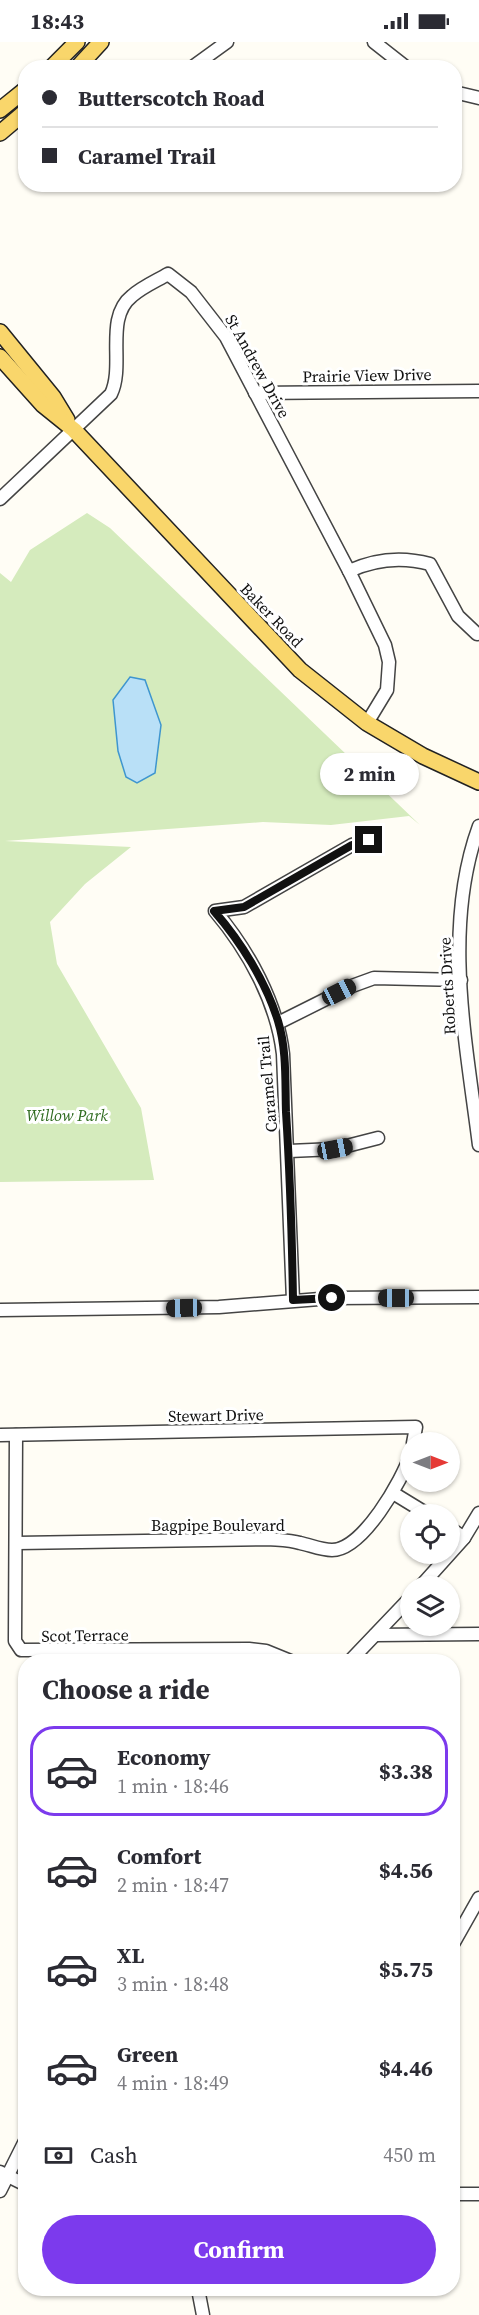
<!DOCTYPE html>
<meta charset="utf-8">
<style>
body{margin:0;font-family:"Source Serif 4",serif;background:#f2f2f3;color:#2b2b33;height:100vh;display:flex;flex-direction:column;font-size:22px;white-space:nowrap}
*{box-sizing:border-box;margin:0}
p{font-size:20px;color:#7c7c81}
.icon{flex:none;width:33px;height:33px;fill:none;stroke:currentColor;stroke-width:2;stroke-linecap:round;stroke-linejoin:round}
.map{position:relative;flex:1;overflow:hidden}
.drawer{position:absolute;left:18px;top:1612px;width:442px;height:642px;display:flex;flex-direction:column;background:#fff;border-radius:24px;box-shadow:0 2px 4px #0004}
.drawer>*{flex:none}
.banner{position:absolute;left:18px;top:18px;width:444px;height:132px;border-radius:24px;box-shadow:0 2px 4px #0004;display:grid;align-content:center;height:132px;padding:0 24px;background:#fff}
.needle{width:39px;rotate:90deg}
.fabs{position:absolute;left:400px;top:1390px;display:grid;gap:12px}
.fabs a{display:grid;place-items:center;width:60px;height:60px;border-radius:50%;background:#fff;box-shadow:0 2px 4px #0004;font-size:30px}
.end{position:absolute;width:27px;height:27px;margin:-14px;border:8px solid #111;background:#fff;box-shadow:0 0 0 3px #fff}
.from{border-radius:50%}
.bubble{position:absolute;height:42px;border-radius:21px;background:#fff;box-shadow:0 2px 4px #0004;font-size:20px;font-weight:700;line-height:42px;text-align:center}
.car{position:absolute;width:18px;height:36px;margin:-18px -9px;border-radius:8px;box-shadow:0 0 4px 2px #0007;background:linear-gradient(#222 24%,#8ab4d8 0 40%,#222 0 76%,#8ab4d8 0 86%,#222 0)}
.banner b{display:flex;align-items:center;gap:21px;height:57px;font-size:22px}
.banner b+b{border-top:2px solid #e1e1e2}
.banner i{width:15px;height:15px;background:#2b2b33}
ul{padding:0;list-style:none}
li{display:flex;align-items:center;gap:18px;height:90px;margin:0 12px 9px;padding:0 12px;border:3px solid transparent;border-radius:24px}
li div{flex:1}
li b{display:block;font-size:22px}
li em{font-style:normal;font-weight:700}
li.current{border-color:#7c3aed}
li>.icon{width:54px;height:54px;stroke-width:1.5}
h2{padding:0 24px;font-size:27px;line-height:72px}
.pay{display:flex;align-items:center;gap:15px;height:66px;padding:0 24px;font-size:22px}
.pay p{margin-inline-start:auto}
.action{display:flex;gap:12px;margin-top:auto;padding:12px 24px}
.action a{flex:1;height:69px;border-radius:36px;background:#7c3aed;color:#fff;font-size:24px;font-weight:700;line-height:69px;text-align:center}
.status{display:flex;justify-content:space-between;align-items:center;height:42px;padding:0 30px;background:#fff;direction:ltr}
.status svg{height:16px;fill:currentColor}
.map>svg:first-child{display:block}
</style>
<div class="status"><b>18:43</b><svg viewBox="0 0 49 12"><path d="M0 12V9h3v3zM5 12V6h3v6zM10 12V3h3v9zM15 12V0h3v12zM26 1h20v11H26zM47 4h2v5h-2z"/></svg></div>
<div class="map">
<svg width="479" height="2273" viewBox="0 0 479 2273">
<rect width="100%" height="100%" fill="#fffdf5"/>
<!-- green -->
<polygon fill="#d5ebbd" points="87,471 110,486 420,783 409,774 331,783 263,780 5,799 131,805 85,842 50,880 57,922 141,1066 154,1138 0,1140 0,531 11,540 30,508"/>
<!-- water -->
<polygon fill="#b9e0f7" stroke="#3f96cf" stroke-width="1.5" points="130,635 145,638 161,683 155,731 137,741 126,735 118,709 113,658"/>
<g fill="none" stroke-linecap="round" stroke-linejoin="round">
<defs>
<g id="minor">
<polyline points="374,0 407,26"/>
<polyline points="191,26 227,0"/>
<polyline points="454,50 479,56"/>
<polyline points="255,351 479,349"/>
<path d="M0 457 111 352C125 323 104 276 132 254 142 245 156 239 168 232L191 250 226 295 349 529 385 603 389 620 387 648 367 681"/>
<path d="M349 529C375 517 401 514 430 522L458 574 477 592"/>
<path d="M479 784C442 885 466 999 479 1103"/>
<polyline points="278,981 352,944 374,936 461,938"/>
<polyline points="289,1109 335,1107 378,1096"/>
<path d="M293 1258 283 1012C277 960 248 908 215 869L244 865 352 803 368 798"/>
<polyline points="0,1268 219,1265 332,1256 479,1255"/>
<polyline points="0,1393 416,1385 413,1401"/>
<polyline points="16,1393 15,1599 21,1608 249,1607 266,1609 293,1620"/>
<polyline points="393,1451 429,1473"/>
<polyline points="450,1486 464,1496"/>
<path d="M17 1501 268 1497C279 1498 290 1498 300 1501 310 1503 321 1508 332 1508 363 1508 402 1438 411 1412"/>
<polyline points="420,1545 464,1496 479,1471"/>
<polyline points="375,1593 479,1592"/>
<polyline points="349,1620 411,1555"/>
<polyline points="453,1902 479,1856"/>
<polyline points="0,2130 26,2143"/>
<polyline points="0,2149 26,2097"/>
<polyline points="453,2152 479,2152"/>
<polyline points="198,2247 203,2273"/>
</g>
<g id="major">
<polyline points="51,26 77,0"/>
<polyline points="77,26 101,0"/>
<polyline points="0,68 26,47"/>
<polyline points="0,91 26,69"/>
<polyline points="0,290 53,355 67,378"/>
<polyline points="0,315 43,363 74,388 300,628 367,681 423,714 479,740"/>
</g>
</defs>
<!-- minor casing -->
<use href="#minor" stroke="#444" stroke-width="15"/>
<!-- major casing -->
<use href="#major" stroke="#222" stroke-width="18"/>
<!-- minor -->
<use href="#minor" stroke="#fff" stroke-width="12"/>
<!-- major -->
<use href="#major" stroke="#f9d66b" stroke-width="15"/>
</g>
<g fill="none" stroke-linecap="round" stroke-linejoin="round">
<!-- route -->
<path stroke="#111" stroke-width="8" d="M332 1256 293 1258C292 1195 290 1133 286 1070 285 1041 287 1008 278 979 266 940 241 900 214 869L244 865 352 803 369 798"/>
</g>
<g text-anchor="middle" stroke-width="6" stroke-linejoin="round" paint-order="stroke">
<!-- street labels -->
<g font-size="16" fill="#111" stroke="#fff">
<text transform="translate(258 324) rotate(61)" y="6">St Andrew Drive</text>
<text transform="translate(367 333) rotate(-1)" y="6">Prairie View Drive</text>
<text transform="translate(272 573) rotate(46)" y="6">Baker Road</text>
<text transform="translate(447 944) rotate(-93)" y="6">Roberts Drive</text>
<text transform="translate(267 1042) rotate(-95)" y="6">Caramel Trail</text>
<text transform="translate(216 1373) rotate(-1)" y="6">Stewart Drive</text>
<text x="218" y="1489">Bagpipe Boulevard</text>
<text transform="translate(85 1593) rotate(-1)" y="6">Scot Terrace</text>
</g>
<!-- park labels -->
<g font-size="16" font-style="italic" fill="#2f6b1f" stroke="#fff">
<text x="67" y="1079">Willow Park</text>
</g>
</g>
</svg>
<div class="fabs">
<a><svg class="needle" viewBox="-14 -14 28 28"><path d="M0-13l5 13h-10z" fill="#e53935"/><path d="M0 13l5-13h-10z" fill="#7c7c81"/></svg></a>
<a><svg class="icon" aria-label="locate" viewBox="0 0 24 24"><circle cx="12" cy="12" r="6"/><path d="M12 2v4M12 18v4M2 12h4M18 12h4"/></svg></a>
<a><svg class="icon" aria-label="layers" viewBox="0 0 24 24"><path d="M12 4l9 5-9 5-9-5zM3 14l9 5 9-5"/></svg></a>
</div>
<i class="end from" style="left:332px;top:1256px"></i>
<i class="end" style="left:369px;top:798px"></i>
<div class="bubble" style="left:320px;top:711px;width:99px">2 min</div>
<i class="car" style="left:339px;top:950px;rotate:63deg"></i>
<i class="car" style="left:335px;top:1107px;rotate:79deg"></i>
<i class="car" style="left:396px;top:1256px;rotate:270deg"></i>
<i class="car" style="left:184px;top:1266px;rotate:269deg"></i>
<div class="banner">
<b><i class="from"></i>Butterscotch Road</b>
<b><i></i>Caramel Trail</b>
</div>
<section class="drawer">
<h2>Choose a ride</h2>
<ul>
<li class="current"><svg class="icon" aria-label="car" viewBox="0 0 24 24"><path d="M5 17H2v-5l4-1 3-4h7l3 4 3 1v5h-3M9 17h6M6 11h13"/><circle cx="7" cy="17" r="2"/><circle cx="17" cy="17" r="2"/></svg><div><b>Economy</b><p>1 min · 18:46</p></div><em>$3.38</em></li>
<li><svg class="icon" aria-label="car" viewBox="0 0 24 24"><path d="M5 17H2v-5l4-1 3-4h7l3 4 3 1v5h-3M9 17h6M6 11h13"/><circle cx="7" cy="17" r="2"/><circle cx="17" cy="17" r="2"/></svg><div><b>Comfort</b><p>2 min · 18:47</p></div><em>$4.56</em></li>
<li><svg class="icon" aria-label="car" viewBox="0 0 24 24"><path d="M5 17H2v-5l4-1 3-4h7l3 4 3 1v5h-3M9 17h6M6 11h13"/><circle cx="7" cy="17" r="2"/><circle cx="17" cy="17" r="2"/></svg><div><b>XL</b><p>3 min · 18:48</p></div><em>$5.75</em></li>
<li><svg class="icon" aria-label="car" viewBox="0 0 24 24"><path d="M5 17H2v-5l4-1 3-4h7l3 4 3 1v5h-3M9 17h6M6 11h13"/><circle cx="7" cy="17" r="2"/><circle cx="17" cy="17" r="2"/></svg><div><b>Green</b><p>4 min · 18:49</p></div><em>$4.46</em></li>
</ul>
<div class="pay"><svg class="icon" aria-label="cash" viewBox="0 0 24 24"><path d="M3 7h18v10H3z"/><circle cx="12" cy="12" r="2"/></svg>Cash<p>450 m</p></div>
<div class="action"><a>Confirm</a></div>
</section>
</div>
